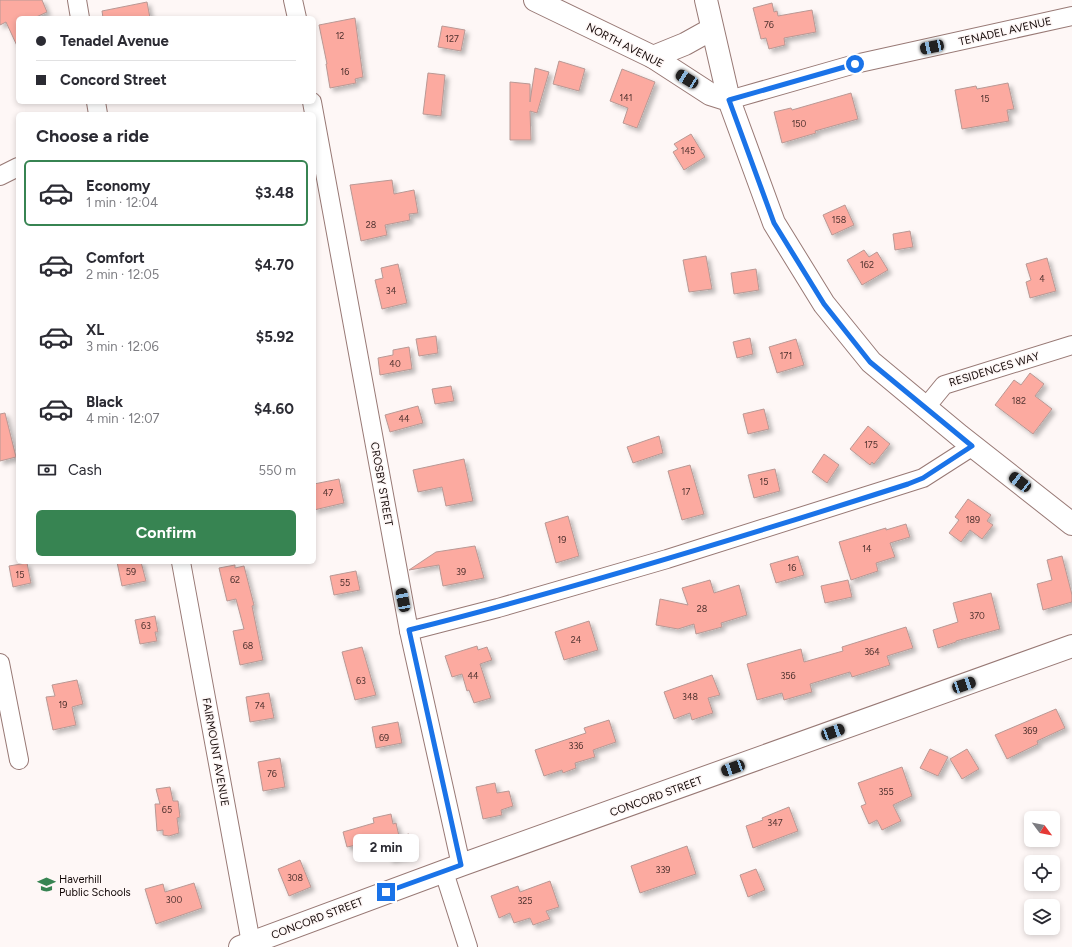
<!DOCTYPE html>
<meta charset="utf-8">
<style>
body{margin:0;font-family:Figtree,sans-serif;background:#f2f2f3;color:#2b2b33;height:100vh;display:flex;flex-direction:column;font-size:15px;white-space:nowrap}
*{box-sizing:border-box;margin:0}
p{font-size:13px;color:#7c7c81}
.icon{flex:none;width:22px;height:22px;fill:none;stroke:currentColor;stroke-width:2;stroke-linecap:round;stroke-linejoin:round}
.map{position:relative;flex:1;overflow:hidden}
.details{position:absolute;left:16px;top:112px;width:300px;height:452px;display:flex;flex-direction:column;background:#fff;border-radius:6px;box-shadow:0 2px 6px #0003}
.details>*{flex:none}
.hud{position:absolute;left:16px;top:16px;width:300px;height:88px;border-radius:6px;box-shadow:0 2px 6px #0003;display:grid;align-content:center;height:88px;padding:0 20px;background:#fff}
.needle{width:26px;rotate:122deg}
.buttons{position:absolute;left:1024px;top:811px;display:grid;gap:8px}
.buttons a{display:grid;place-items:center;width:36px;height:36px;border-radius:6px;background:#fff;box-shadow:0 2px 6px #0003;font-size:20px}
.end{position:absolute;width:18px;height:18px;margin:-9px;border:5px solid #1a73e8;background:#fff;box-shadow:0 0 0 2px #fff}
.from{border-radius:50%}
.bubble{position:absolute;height:28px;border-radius:6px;background:#fff;box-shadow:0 2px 6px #0003;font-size:13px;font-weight:700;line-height:28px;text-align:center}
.car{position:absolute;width:12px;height:24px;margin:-12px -6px;border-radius:5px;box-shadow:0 0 3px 1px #0007;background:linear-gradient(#222 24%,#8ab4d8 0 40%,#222 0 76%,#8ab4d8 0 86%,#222 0)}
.hud b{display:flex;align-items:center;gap:14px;height:38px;font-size:15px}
.hud b+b{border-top:1px solid #e1e1e2}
.hud i{width:10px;height:10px;background:#2b2b33}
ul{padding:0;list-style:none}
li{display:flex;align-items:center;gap:12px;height:66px;margin:0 8px 6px;padding:0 12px;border:2px solid transparent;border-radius:6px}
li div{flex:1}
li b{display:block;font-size:15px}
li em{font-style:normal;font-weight:700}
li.on{border-color:#378452}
li>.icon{width:36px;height:36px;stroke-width:1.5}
h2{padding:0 20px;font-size:18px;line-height:48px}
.pay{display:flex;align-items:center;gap:10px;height:44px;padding:0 20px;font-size:15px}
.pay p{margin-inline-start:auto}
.cta{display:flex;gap:8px;margin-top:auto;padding:8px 20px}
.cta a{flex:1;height:46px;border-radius:6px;background:#378452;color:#fff;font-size:16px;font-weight:700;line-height:46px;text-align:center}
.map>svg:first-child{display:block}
</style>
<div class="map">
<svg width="1072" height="947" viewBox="0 0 1072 947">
<defs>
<filter id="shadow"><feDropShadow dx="3.5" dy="3.5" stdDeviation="2" flood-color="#0004"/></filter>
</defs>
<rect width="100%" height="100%" fill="#fef7f6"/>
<!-- building -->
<g fill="#fcaaa0" stroke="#b99894" filter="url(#shadow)">
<polygon points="0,0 42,0 47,12 34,18 18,18 18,48 6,22 0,25"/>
<polygon points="147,2 150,18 103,18 102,11"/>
<polygon points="772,3 774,12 777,11 778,16 812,10 816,32 784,38 785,45 769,49 766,38 761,39 753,8"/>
<polygon points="355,18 363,77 355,79 356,83 330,88 326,64 327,64 319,25"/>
<polygon points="442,26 465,30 461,51 438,47"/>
<polygon points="559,61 585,69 579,91 553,84"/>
<polygon points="535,68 549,72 537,113 530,111 531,140 510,140 510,82 530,84 530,102"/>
<polygon points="622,69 655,82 637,128 623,123 628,108 610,101"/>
<polygon points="428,73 445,75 441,116 423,114"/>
<polygon points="1008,83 1014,109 1007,110 1009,121 962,129 955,90 976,86 977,89"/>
<polygon points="851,93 858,119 815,131 816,133 782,143 774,112 791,108 792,110"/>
<polygon points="691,134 705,157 684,170 673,152 678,149 674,144"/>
<polygon points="392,180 394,194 414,190 418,213 409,214 410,220 385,225 387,235 361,241 350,185"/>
<polygon points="845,205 854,225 832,235 823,215"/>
<polygon points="910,231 913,247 895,250 893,234"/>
<polygon points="864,250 869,257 877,252 888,270 862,285 847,260"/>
<polygon points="706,256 712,289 689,292 683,260"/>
<polygon points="1047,258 1056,291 1030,298 1026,282 1031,280 1026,264"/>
<polygon points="398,264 407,303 382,309 375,280 383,278 381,268"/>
<polygon points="756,269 759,290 734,294 731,273"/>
<polygon points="436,336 438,353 419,356 416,339"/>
<polygon points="750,338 753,354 737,358 733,342"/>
<polygon points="796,339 804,365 777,373 769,347"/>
<polygon points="409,347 412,369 380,375 378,358 393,355 393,350"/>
<polygon points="1030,373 1044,384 1035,396 1052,409 1033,434 995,405 1014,380 1021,385"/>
<polygon points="451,386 454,401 435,404 432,389"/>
<polygon points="418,406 423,423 390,432 385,415"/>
<polygon points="764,409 769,429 748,434 743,414"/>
<polygon points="5,413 16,457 0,461 0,414"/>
<polygon points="868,426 890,444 874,464 872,462 870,465 850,449"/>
<polygon points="659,436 663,453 633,463 627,447"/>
<polygon points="824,454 839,465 827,483 812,472"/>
<polygon points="464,459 473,501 446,506 442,487 418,492 413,470"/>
<polygon points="690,465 704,514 682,520 668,471"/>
<polygon points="775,469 780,491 754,498 748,475"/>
<polygon points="339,479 344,503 314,510 314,484"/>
<polygon points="968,499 991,515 987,521 993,525 982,539 970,530 961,542 949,533 959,520 955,517"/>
<polygon points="568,516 579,556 556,563 545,523"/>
<polygon points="906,524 910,537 890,543 895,557 876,563 878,571 851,580 839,542 886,528 886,530"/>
<polygon points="475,546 484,578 443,586 439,565 409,570 436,552"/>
<polygon points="798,556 804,575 776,583 770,564"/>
<polygon points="1062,556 1072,595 1072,602 1043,610 1037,584 1052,580 1047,560"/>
<polygon points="117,562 141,562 146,581 122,586"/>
<polygon points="27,563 31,583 13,587 9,566"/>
<polygon points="235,565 235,568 244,566 254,605 252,606 263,660 240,665 233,631 244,629 236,599 227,601 219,568"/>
<polygon points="356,571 360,590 334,595 330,576"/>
<polygon points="710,580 714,593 739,585 747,615 721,623 722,627 696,634 694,624 678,629 656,625 660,599 688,605 682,588"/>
<polygon points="848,580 852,597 825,603 821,586"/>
<polygon points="991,593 1000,629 956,641 956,642 938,648 933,630 958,622 953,603"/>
<polygon points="155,616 158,632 155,632 157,641 140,644 135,620"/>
<polygon points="589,621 598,650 564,660 555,632"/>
<polygon points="906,627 913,648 887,656 890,665 852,677 850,672 810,684 812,692 784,700 782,693 757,700 747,664 801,649 804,662 843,651 842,647"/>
<polygon points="477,646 478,650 487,647 492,660 480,664 491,698 474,703 469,690 467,691 462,674 452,677 445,656"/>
<polygon points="362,647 376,695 355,700 342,652"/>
<polygon points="712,675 720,695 708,698 713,713 692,720 690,713 674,719 664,692"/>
<polygon points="77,680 83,704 72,707 76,725 53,730 46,697 55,696 52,685"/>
<polygon points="269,693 274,718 250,722 246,697"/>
<polygon points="1056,709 1065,728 1037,741 1038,744 1007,759 995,735"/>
<polygon points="609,720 616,742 593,750 595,757 575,763 576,768 563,773 562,770 544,776 535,750 586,733 584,728"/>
<polygon points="398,722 402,743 376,748 372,727"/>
<polygon points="930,749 948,757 938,776 920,768"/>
<polygon points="967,749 979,769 962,779 950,759"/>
<polygon points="280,758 285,787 263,791 258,762"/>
<polygon points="902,767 912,796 893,805 901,821 882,830 877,820 869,824 861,806 866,804 858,783"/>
<polygon points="495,783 497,793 509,791 513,806 501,810 502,815 483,819 476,787"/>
<polygon points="170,787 173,801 178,801 180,817 177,818 179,833 169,836 163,835 163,830 157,831 155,804 160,804 156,789"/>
<polygon points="789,807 798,831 753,848 746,826 763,820 762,818"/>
<polygon points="391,814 393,824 396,823 399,836 409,834 414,854 390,859 386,839 347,847 343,832 374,823 373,818"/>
<polygon points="687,846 696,874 640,893 631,866"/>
<polygon points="300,860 311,887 289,896 278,869"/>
<polygon points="756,869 765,890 748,897 740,875"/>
<polygon points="550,881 559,907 546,911 550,919 533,925 530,918 514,923 510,913 499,918 491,896 518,886 520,892"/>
<polygon points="194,883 202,908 156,924 145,889 163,884 165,892"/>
</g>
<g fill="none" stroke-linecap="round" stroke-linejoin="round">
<defs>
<g id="minor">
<polyline points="77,0 80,18"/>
<polyline points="293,0 297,18"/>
<polyline points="729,100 855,64 1072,16"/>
<polyline points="96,102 98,114"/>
<polyline points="312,102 409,631 461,865"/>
<polyline points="0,176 18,167"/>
<polyline points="926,407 944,385 1072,345"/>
<polyline points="181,562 251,943"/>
<polyline points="409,631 498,608 667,559 923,478 973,446"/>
<polyline points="0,663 19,760"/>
<polyline points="444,872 468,947"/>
</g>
<g id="secondary">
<polyline points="535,0 653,57 710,94 729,100 774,223 824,304 871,362 960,436 1072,524"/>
<polyline points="706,0 729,100"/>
<polyline points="653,57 685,44 712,29"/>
<polyline points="240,947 461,865 1072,646"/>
</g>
</defs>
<!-- minor casing -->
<use href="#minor" stroke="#987975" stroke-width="20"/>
<!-- secondary casing -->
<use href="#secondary" stroke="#987975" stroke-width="24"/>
<!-- minor -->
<use href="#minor" stroke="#fff" stroke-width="18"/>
<!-- secondary -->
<use href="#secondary" stroke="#fff" stroke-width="22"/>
</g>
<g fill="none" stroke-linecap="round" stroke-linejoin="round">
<!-- route -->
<path stroke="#1a73e8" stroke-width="5" d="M386 892 461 865 409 630C577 588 743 537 908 484L923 478 972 446 870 362 824 304 774 223 729 100 855 64"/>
</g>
<!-- icons -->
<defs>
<symbol id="school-bare" viewBox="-9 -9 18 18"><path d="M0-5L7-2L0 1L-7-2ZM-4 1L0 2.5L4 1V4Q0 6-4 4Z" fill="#378452" stroke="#fef7f6" stroke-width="2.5" paint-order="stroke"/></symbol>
</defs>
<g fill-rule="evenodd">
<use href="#school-bare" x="34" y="872" width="25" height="25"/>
</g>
<g text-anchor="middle" stroke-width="3" stroke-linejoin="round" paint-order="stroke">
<!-- number labels -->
<g font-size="9" fill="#4e312e">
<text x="769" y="28">76</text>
<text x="340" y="39">12</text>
<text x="452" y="42">127</text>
<text x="345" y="75">16</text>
<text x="626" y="101">141</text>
<text x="985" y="102">15</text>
<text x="799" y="127">150</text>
<text x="688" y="154">145</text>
<text x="839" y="223">158</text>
<text x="371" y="228">28</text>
<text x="867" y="268">162</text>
<text x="1042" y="282">4</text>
<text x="391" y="294">34</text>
<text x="786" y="359">171</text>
<text x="395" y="367">40</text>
<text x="1019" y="404">182</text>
<text x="404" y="422">44</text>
<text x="871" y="448">175</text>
<text x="764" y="485">15</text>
<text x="686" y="495">17</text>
<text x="328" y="496">47</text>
<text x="973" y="523">189</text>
<text x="562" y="543">19</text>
<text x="867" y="552">14</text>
<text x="792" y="571">16</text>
<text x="131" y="575">59</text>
<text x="461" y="575">39</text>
<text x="20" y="578">15</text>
<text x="235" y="583">62</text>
<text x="345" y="586">55</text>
<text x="702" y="612">28</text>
<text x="977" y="619">370</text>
<text x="146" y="629">63</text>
<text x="576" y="643">24</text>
<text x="248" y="649">68</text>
<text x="872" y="655">364</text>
<text x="473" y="679">44</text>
<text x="788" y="679">356</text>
<text x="361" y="684">63</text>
<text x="690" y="700">348</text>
<text x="63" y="708">19</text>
<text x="260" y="709">74</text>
<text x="1030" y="734">369</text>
<text x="384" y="741">69</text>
<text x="576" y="749">336</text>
<text x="272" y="777">76</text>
<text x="886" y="795">355</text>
<text x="167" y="813">65</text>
<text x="775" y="826">347</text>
<text x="663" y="873">339</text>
<text x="295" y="881">308</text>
<text x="174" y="903">300</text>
<text x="525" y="904">325</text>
</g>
<!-- street labels -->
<g font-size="11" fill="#140908" stroke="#fef7f6">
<text transform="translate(1005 31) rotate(-13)" y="4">TENADEL AVENUE</text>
<text transform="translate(625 45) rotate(27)" y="4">NORTH AVENUE</text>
<text transform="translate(994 369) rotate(-17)" y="4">RESIDENCES WAY</text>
<text transform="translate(382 484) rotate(80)" y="4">CROSBY STREET</text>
<text transform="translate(216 752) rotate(80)" y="4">FAIRMOUNT AVENUE</text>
<text transform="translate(656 796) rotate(-20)" y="4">CONCORD STREET</text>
<text transform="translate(317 918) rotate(-21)" y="4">CONCORD STREET</text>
</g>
<!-- poi labels -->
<g font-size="11" fill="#140908" stroke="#fef7f6" text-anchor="start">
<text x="59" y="883">Haverhill<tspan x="59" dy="13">Public Schools</tspan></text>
</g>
</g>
</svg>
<div class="buttons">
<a><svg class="needle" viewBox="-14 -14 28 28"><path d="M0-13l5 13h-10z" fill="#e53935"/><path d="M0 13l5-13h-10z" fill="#7c7c81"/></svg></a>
<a><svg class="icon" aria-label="locate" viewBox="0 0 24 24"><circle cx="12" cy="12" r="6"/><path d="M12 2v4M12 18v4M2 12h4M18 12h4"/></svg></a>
<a><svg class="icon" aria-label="layers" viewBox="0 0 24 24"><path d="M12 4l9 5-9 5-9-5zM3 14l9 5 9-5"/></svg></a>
</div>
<i class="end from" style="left:855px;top:64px"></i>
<i class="end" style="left:386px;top:892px"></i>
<div class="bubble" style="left:353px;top:834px;width:66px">2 min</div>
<i class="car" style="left:932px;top:47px;rotate:258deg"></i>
<i class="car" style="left:687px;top:79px;rotate:302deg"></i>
<i class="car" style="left:1020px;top:482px;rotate:308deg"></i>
<i class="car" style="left:403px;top:600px;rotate:349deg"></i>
<i class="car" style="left:964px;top:685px;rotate:71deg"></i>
<i class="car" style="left:833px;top:732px;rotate:70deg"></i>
<i class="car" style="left:733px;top:768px;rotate:250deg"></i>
<div class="hud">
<b><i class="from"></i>Tenadel Avenue</b>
<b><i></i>Concord Street</b>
</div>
<section class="details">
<h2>Choose a ride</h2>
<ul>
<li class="on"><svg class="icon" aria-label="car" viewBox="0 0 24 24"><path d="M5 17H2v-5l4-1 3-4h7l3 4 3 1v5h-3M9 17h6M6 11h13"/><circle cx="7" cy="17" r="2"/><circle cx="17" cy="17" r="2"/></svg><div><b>Economy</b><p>1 min · 12:04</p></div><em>$3.48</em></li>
<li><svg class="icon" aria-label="car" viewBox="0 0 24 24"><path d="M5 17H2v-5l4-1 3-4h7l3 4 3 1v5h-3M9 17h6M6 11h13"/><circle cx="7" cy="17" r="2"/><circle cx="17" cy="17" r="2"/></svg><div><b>Comfort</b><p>2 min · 12:05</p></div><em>$4.70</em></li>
<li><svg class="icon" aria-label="car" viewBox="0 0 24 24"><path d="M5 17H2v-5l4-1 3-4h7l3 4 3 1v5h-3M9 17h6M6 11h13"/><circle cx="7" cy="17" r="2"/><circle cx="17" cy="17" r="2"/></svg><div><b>XL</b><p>3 min · 12:06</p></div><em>$5.92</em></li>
<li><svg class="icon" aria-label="car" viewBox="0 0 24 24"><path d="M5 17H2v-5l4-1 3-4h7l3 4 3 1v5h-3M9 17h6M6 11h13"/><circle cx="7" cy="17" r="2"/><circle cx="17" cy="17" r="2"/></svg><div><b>Black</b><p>4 min · 12:07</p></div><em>$4.60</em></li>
</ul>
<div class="pay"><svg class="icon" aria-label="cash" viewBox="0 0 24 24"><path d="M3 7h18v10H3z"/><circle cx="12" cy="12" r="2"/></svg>Cash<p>550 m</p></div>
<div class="cta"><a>Confirm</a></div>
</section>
</div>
